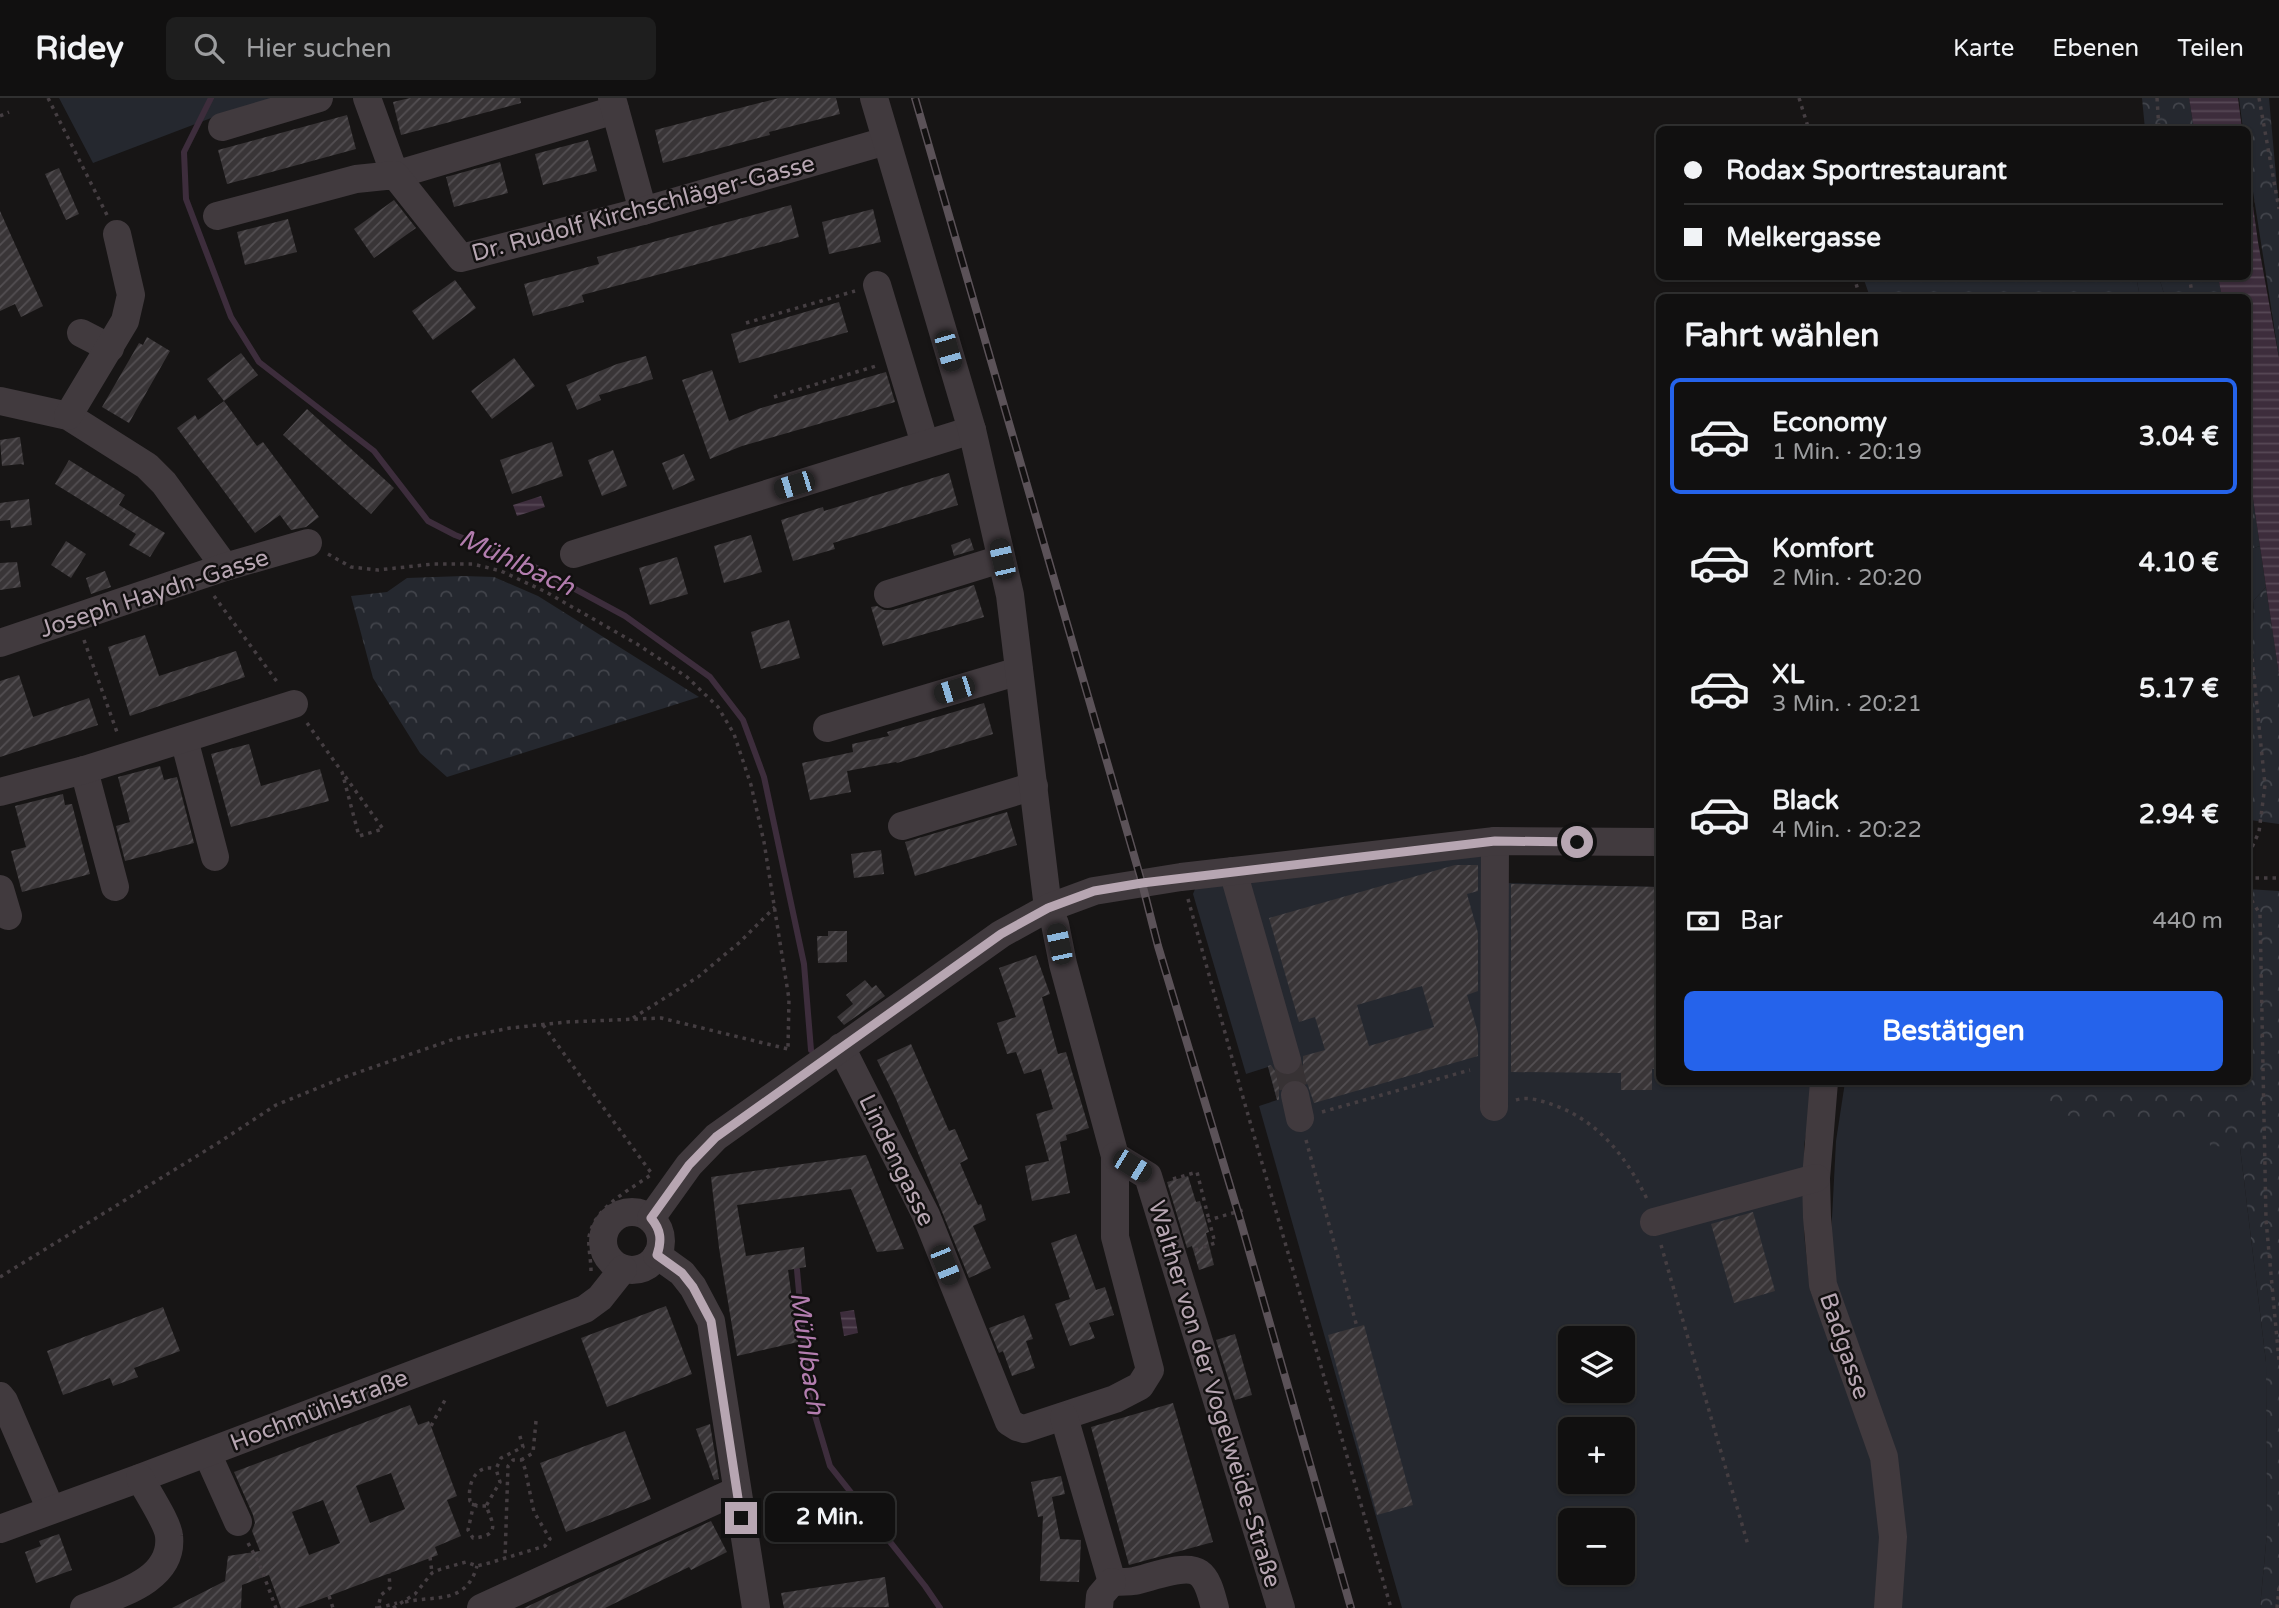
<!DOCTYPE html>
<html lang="de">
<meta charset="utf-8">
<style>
body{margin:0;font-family:"Varela Round",sans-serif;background:#1e1e1e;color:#f1f3f6;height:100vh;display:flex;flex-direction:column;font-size:26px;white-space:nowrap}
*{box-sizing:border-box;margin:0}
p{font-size:23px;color:#9c9d9f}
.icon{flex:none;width:38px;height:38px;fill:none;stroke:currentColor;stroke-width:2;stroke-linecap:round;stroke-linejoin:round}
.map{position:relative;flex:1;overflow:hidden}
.details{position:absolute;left:1656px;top:196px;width:595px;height:791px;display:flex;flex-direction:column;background:#111010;border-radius:10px;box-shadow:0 2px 5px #0004,0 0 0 2px #303030}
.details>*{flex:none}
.top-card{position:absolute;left:1656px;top:28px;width:595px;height:154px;border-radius:10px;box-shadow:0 2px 5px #0004,0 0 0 2px #303030;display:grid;align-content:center;height:154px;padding:0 28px;background:#111010}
.buttons{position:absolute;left:1558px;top:1228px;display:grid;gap:14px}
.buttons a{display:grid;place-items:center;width:77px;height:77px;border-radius:10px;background:#111010;box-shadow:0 2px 5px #0004,0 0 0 2px #303030;font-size:35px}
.end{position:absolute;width:32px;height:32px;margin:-16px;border:9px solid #b7a6b2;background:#111;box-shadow:0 0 0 4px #111}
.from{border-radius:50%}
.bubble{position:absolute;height:49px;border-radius:10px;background:#111010;box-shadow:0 2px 5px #0004,0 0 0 2px #303030;font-size:23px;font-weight:700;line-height:49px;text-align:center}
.car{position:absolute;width:21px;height:42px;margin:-21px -10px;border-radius:9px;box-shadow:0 0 5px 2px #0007;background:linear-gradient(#222 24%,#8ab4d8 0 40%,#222 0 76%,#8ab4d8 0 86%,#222 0)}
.top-card b{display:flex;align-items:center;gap:24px;height:66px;font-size:26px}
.top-card b+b{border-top:2px solid #303030}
.top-card i{width:18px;height:18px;background:#f1f3f6}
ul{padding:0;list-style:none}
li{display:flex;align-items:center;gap:21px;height:116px;margin:0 14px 10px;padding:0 14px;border:4px solid transparent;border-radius:10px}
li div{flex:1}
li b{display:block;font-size:26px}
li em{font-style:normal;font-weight:700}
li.selected{border-color:#2563eb}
li>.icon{width:63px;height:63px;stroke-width:1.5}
h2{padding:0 28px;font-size:32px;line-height:84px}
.pay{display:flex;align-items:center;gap:18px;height:77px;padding:0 28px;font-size:26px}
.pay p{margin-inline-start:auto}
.button{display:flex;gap:14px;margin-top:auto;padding:14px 28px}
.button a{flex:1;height:80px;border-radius:10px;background:#2563eb;color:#fff;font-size:28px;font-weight:700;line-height:80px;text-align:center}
header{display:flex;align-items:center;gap:42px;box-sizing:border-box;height:98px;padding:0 35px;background:#111010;border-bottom:2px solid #303030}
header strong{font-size:33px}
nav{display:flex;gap:38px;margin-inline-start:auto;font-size:24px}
.search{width:490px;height:63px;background:#1e1e1e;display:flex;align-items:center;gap:18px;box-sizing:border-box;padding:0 24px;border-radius:10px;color:#9c9d9f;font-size:26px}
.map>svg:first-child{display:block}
</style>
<header>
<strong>Ridey</strong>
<div class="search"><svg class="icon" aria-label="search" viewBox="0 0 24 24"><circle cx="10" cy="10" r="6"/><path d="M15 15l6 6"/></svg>Hier suchen</div>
<nav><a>Karte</a><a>Ebenen</a><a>Teilen</a></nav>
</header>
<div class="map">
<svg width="2279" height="1510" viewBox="0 0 2279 1510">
<defs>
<pattern id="forest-crowns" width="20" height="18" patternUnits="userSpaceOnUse" patternTransform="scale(1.75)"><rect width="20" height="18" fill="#25282f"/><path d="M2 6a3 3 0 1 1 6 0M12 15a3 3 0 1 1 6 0" fill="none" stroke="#42444b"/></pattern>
<pattern id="water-rules" width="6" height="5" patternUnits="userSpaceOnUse" patternTransform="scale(1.75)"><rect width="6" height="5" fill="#3d2d3c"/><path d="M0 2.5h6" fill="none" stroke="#574856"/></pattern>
<pattern id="building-hatch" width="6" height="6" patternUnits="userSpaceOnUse" patternTransform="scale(1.75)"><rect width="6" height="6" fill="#393537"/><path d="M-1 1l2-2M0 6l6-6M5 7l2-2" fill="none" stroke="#534f52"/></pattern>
</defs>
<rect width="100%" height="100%" fill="#171515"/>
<!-- green -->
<g fill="#25282f" fill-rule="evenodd">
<polygon points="59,0 272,0 219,17 93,65"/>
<polygon points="2136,179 2159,179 2165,199 2140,199"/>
<polygon points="2260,448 2266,489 2254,502 2247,613 2247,452"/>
<path d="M1501 758 1505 785 1659 789V984H1816L1804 1047V1135L1810 1192 1877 1368 1882 1487 1877 1510H1402L1259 1008 1277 1002 1268 969 1246 976 1193 796 1197 786 1447 759ZM1570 1241H1622V1293H1570ZM1570 1332H1622V1384H1570ZM1570 1423H1622V1475H1570Z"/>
<polygon points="1845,984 2247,984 2251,1048 2240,1049 2266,1264 2267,1435 2260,1510 1895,1510 1901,1473 1830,1158 1836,1043"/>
</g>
<!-- forest -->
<g fill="url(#forest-crowns)">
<polygon points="2142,0 2189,0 2194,31 2145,31"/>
<polygon points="2239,0 2269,0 2279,111 2279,260 2247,55 2247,32 2243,31"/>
<polygon points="1863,179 2136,179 2140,199 1870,199"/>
<polygon points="2159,179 2218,179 2222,199 2165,199"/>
<polygon points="2247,360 2260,448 2247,452"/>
<polygon points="463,478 494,479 538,498 699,599 447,679 420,655 373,580 351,498 387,494 407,480"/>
<polygon points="2266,489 2279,577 2279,726 2250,722 2249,613 2254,502"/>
<polygon points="2247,791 2279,793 2279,1510 2260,1510 2267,1435 2266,1264 2240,1049 2210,1048 2209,1028 2045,1016 2041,991 2170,984 2247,984"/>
</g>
<!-- water -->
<g fill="url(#water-rules)">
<polygon points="2189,0 2238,0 2242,31 2194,31"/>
<polygon points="2247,65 2258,144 2279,260 2279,577 2247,360 2247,200 2222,199 2218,179 2247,178"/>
<polygon points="541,398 545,409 517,418 513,407"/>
<polygon points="854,1212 858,1235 844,1238 840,1214"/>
</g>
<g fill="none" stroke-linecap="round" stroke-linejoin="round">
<!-- stream -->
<g stroke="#3d2d3c" stroke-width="6">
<polyline points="211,0 184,54 186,101 231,219 259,264 374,353 428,423 455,437 527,465 625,518 710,579 743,622 764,679 804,866 811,952"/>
<polyline points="797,1172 808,1294 830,1368 925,1488 940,1510"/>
</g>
</g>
<!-- building -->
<g fill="url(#building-hatch)" fill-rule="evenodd">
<polygon points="410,0 520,0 521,5 401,37 393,4"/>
<polygon points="779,0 836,0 840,16 769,34 770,37 663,65 655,32"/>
<polygon points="347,17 356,51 227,86 218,52"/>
<polygon points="588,42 597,73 543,87 535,56"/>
<polygon points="500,64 508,95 454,109 446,79"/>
<polygon points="59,70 79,116 66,122 45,76"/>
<polygon points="394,102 416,130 374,160 354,131"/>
<polygon points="791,107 799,139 582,197 584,204 533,218 524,186 599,166 597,159"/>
<polygon points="873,111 881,144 829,156 822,124"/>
<polygon points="0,113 43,208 21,219 15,206 0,213"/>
<polygon points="288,121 297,154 245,167 237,134"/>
<polygon points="455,182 476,210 433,242 412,213"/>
<polygon points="839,204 848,234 739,265 731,236"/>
<polygon points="147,239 170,253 129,325 102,309 139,245 143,247"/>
<polygon points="241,255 258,277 224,303 207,281"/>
<polygon points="646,258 653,281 599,297 601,302 577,312 566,287 617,266"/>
<polygon points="514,260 535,288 492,321 471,293"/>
<polygon points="712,272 729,323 758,311 886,274 895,304 742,348 710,361 682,282"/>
<polygon points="224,303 257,348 263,344 319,419 306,429 291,432 280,417 255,435 177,330 195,317 198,322"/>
<polygon points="307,311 394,390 371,416 283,337"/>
<polygon points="20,339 24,367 21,366 2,368 0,342"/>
<polygon points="552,344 563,378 512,396 500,362"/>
<polygon points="613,352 627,388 602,398 588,362"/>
<polygon points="684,356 695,382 673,392 662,365"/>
<polygon points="69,362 125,397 119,407 165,435 150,459 129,447 136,436 55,386"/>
<polygon points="949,375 958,407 833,445 835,451 793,463 781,422 823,409 824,413"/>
<polygon points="29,401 32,427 11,430 10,422 0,423 0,405"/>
<polygon points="751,437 762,474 724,485 714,448"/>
<polygon points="970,440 974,452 954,458 951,447"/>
<polygon points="66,443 86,456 71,480 51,467"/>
<polygon points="677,459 688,496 650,507 639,470"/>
<polygon points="17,464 21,489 0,492 0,465"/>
<polygon points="105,473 111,489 91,496 86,480"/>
<polygon points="974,487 984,519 883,548 871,509 877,508 884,512 893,512"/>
<polygon points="789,522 800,560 761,571 751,534"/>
<polygon points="145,537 159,578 236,553 245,579 130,618 108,549"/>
<polygon points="19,577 33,619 89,600 98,627 0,659 0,583"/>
<polygon points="984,605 993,636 897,665 896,664 847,673 851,694 810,702 802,665 853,654 852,646 889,638 887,634"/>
<polygon points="249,646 261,688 320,671 329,703 231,729 211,656"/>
<polygon points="160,668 164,682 177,679 194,745 125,763 116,728 130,724 118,679"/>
<polygon points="63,696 65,707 72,706 90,776 22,794 11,753 26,749 15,708"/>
<polygon points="1007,714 1017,747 915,778 905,744"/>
<polygon points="881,752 884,776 854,780 851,756"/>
<path d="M1455 767H1478V793L1467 796 1478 835V893L1467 897 1478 935V958L1314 1005 1307 985 1299 981H1291L1284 984 1279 991V1002H1277L1268 968 1271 967 1275 973 1282 978H1292L1299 973 1303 967V958L1325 952 1315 919 1299 924 1269 820ZM1422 888 1434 929 1369 948 1357 907Z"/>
<polygon points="1511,786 1659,789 1659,971 1652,971 1652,992 1621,992 1621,975 1511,974"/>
<polygon points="828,833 847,833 847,864 818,865 817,838 828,838"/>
<polygon points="1036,857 1050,896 1042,899 1058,956 1066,954 1089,1030 1066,1037 1067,1042 1060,1044 1070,1095 1032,1103 1025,1068 1049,1063 1036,1016 1053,1011 1041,971 1024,976 1016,954 1007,956 997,925 1016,919 999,870"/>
<polygon points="865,882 872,890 876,887 885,898 844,927 837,919 853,906 846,897"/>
<polygon points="911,946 949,1033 955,1031 968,1061 960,1065 978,1107 981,1106 986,1122 973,1128 991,1170 969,1180 896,1001 877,962"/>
<polygon points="866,1057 904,1151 877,1154 851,1091 737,1107 746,1158 804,1149 806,1169 788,1172 798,1244 737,1258 719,1150 711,1079"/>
<polygon points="1188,1078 1196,1104 1200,1103 1209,1134 1206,1135 1214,1167 1199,1172 1192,1148 1187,1150 1167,1084"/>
<polygon points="1753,1114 1775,1193 1734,1205 1711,1126"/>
<polygon points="1076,1136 1096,1192 1105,1189 1114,1217 1089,1225 1095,1240 1070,1248 1055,1206 1070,1201 1051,1145"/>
<polygon points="666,1208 692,1276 607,1309 581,1240"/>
<polygon points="163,1209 180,1253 134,1270 138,1279 113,1288 110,1280 63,1297 47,1253"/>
<polygon points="1024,1217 1033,1241 1026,1243 1035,1270 1012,1278 1003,1253 999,1255 989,1230"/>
<polygon points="1364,1227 1413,1407 1377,1417 1328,1237"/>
<polygon points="1235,1236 1252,1297 1235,1302 1216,1242"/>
<polygon points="1173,1305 1213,1444 1129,1467 1091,1329"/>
<path d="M410 1307 418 1327 429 1323 457 1398 447 1402 461 1438 435 1449 438 1457 297 1510H281L269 1477 242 1487 241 1510H172L225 1483 228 1458 260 1453 252 1433 255 1425 253 1417 234 1374ZM391 1375 405 1411 370 1425 356 1388ZM323 1402 340 1445 309 1457 292 1414Z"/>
<polygon points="710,1326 719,1381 714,1382 696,1331"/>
<polygon points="625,1333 651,1401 566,1434 540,1365"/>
<polygon points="1061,1378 1065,1396 1052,1399 1060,1441 1081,1442 1079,1484 1040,1483 1043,1418 1038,1419 1031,1384"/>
<polygon points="711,1423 727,1454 691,1472 689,1469 605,1510 524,1510"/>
<polygon points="59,1436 72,1472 36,1485 25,1454 41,1448 39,1443"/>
<polygon points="885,1479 889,1509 784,1510 781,1495"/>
</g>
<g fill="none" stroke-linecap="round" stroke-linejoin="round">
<!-- minor-tunnel -->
<polyline stroke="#373234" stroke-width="28" stroke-dasharray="28 14" stroke-linecap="butt" points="1287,962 1295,997"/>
<!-- path -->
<g stroke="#453e42" stroke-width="3.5" stroke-dasharray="3.5 5" stroke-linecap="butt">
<polyline points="48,0 107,117"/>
<polyline points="1799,0 1809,32"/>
<polyline points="2157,0 2159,32"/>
<polyline points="2259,0 2279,111"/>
<polyline points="0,18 9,14"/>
<polyline points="1854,178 1860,200"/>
<polyline points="2189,178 2193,200"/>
<polyline points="746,225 855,193"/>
<polyline points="774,299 876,268"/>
<polyline points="328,456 351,469 378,472 433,466 473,466 501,473 546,494 637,546 687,579 718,609 734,636 751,687 764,744 789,901 788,950"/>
<polyline points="214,498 278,585"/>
<polyline points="2247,510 2265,687 2259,734 2247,760"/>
<polyline points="84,542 118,637"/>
<polyline points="307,625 342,674 359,738 383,731 342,674"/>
<polyline points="2247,780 2279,780"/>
<polyline points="2247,795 2260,816 2266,1122 2279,1263"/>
<polyline points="1188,801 1242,996 1391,1510"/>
<polyline points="633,920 698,879 740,844 775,809"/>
<polyline points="543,927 652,1076"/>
<path d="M1516 1002C1528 998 1542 1003 1554 1007 1600 1024 1627 1060 1648 1103"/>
<polyline points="1322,1014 1470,972"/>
<polyline points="1306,1042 1357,1229"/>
<polyline points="1173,1081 1197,1074 1209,1122"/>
<polyline points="1661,1147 1748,1447"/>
<polyline points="1195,1152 1215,1145 1209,1122 1243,1112"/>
<path d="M591 1173C591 1162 588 1149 589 1139 594 1109 630 1092 652 1076"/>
<polyline points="0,1179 218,1045 276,1007 345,979 454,941 510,930 567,924 661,920 788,951"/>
<polyline points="431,1328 445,1302"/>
<polyline points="521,1362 533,1355 536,1323"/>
<path d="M474 1405 468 1432 473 1440C501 1438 493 1425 486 1408L500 1384 496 1371 501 1360 523 1349 519 1335"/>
<path d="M486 1408H477L470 1403C467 1386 476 1365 496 1371"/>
<polyline points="248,1445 259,1465 276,1510"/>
<polyline points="430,1459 432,1475"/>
<polyline points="329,1498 333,1510"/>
<path d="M405 1504C435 1497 466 1507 477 1468"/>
<polyline points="375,1510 378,1510 381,1497 390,1490 389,1475"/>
<polyline points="378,1510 397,1505"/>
<polyline points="393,1510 415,1496 432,1475 441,1471 466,1464 477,1468 489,1465 545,1448 550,1441 534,1414 525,1371 522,1362 513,1362 508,1368 505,1460"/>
<polyline points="2277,1510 2279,1489"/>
</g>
<!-- minor -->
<g stroke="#413a3e" stroke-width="28">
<polyline points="367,0 395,77 615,12"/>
<polyline points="612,0 643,113"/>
<polyline points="222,29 319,0"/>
<polyline points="217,118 356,81 395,77 461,160 643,113 886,43"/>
<polyline points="877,187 925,346"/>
<polyline points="81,235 110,250"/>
<polyline points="0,303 68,318 147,368 164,385 225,469"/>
<polyline points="68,318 125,223 131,197 117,136"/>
<polyline points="574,456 972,332"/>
<polyline points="888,496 1001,461"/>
<polyline points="0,545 225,469 308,445"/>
<polyline points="827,630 1019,573"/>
<polyline points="184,641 215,759"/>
<polyline points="84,672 115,789"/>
<polyline points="0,694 84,672 294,606"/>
<polyline points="902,728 1034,688"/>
<polyline points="1233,773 1287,962"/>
<polyline points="0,791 8,818"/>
<polyline points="841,949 926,1117 1009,1324 1017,1329 1024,1331 1115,1301 1140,1288 1150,1272 1115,1139 1115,1058 1063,866 1055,826 1048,810 1010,497 972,332 874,0"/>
<polyline points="1824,984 1816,1080 1817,1119 1823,1187 1884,1359 1893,1439 1888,1510"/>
<polyline points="1295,997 1300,1020"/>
<polyline points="1494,1009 1495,743"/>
<polyline points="1115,1058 1148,1078 1281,1510"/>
<circle cx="632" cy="1143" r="29"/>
<polyline points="651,1120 689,1067 716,1039 1001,836 1048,810 1094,793 1181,779 1495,743 1659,744"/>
<polyline points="1654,1124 1816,1080"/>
<polyline points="657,1157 682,1175 693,1189 711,1223 756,1510"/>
<polyline points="0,1298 4,1303 51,1412"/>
<polyline points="1064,1319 1112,1484"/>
<polyline points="207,1355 238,1424"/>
<polyline points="0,1431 140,1380 585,1211 600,1200 623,1171"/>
<path d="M1112 1484C1119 1484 1127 1484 1134 1483 1150 1480 1185 1465 1199 1475 1209 1482 1212 1500 1215 1510"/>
<path d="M84 1510C116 1497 174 1483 169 1438 168 1425 147 1394 140 1380"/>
<polyline points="481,1510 736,1393"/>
<polyline points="1099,1510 1100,1498 1112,1484"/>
</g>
<defs>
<polyline id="rail" points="915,0 1142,785 1158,848 1240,1121 1351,1510"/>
</defs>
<!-- rail casing -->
<use href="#rail" stroke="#5b5258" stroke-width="8"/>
<!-- rail -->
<use href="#rail" stroke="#121010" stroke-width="5" stroke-dasharray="16" stroke-linecap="butt"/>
</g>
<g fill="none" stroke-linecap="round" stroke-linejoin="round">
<!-- route -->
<path stroke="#b7a6b2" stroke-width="9" d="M741 1420 711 1223 693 1189 682 1175 657 1157C662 1142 661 1132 651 1120L689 1067 716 1039 1001 836 1048 810 1094 793 1142 785 1495 743 1577 744"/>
</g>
<g text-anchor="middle" stroke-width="5" stroke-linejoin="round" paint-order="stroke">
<!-- street labels -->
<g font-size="24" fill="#b7a6b2" stroke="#121010">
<text transform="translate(643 110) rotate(-15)" y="8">Dr. Rudolf Kirchschläger-Gasse</text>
<text transform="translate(154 495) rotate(-18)" y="8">Joseph Haydn-Gasse</text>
<text transform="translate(897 1062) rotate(64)" y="8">Lindengasse</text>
<text transform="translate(1845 1248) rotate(71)" y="8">Badgasse</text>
<text transform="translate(1215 1296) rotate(73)" y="8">Walther von der Vogelweide-Straße</text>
<text transform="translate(319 1312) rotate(-21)" y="8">Hochmühlstraße</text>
</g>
<!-- water labels -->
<g font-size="26" font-style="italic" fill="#b37daf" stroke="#121010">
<text transform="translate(517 464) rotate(25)" y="9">Mühlbach</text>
<text transform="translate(808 1255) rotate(82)" y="9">Mühlbach</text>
</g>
</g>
</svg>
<div class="buttons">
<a><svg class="icon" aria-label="layers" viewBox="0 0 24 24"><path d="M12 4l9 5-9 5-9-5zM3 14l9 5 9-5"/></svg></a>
<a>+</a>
<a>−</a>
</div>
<i class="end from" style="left:1577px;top:744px"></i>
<i class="end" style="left:741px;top:1420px"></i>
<div class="bubble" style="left:765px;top:1395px;width:130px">2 Min.</div>
<i class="car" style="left:948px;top:253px;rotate:164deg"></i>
<i class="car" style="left:794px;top:387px;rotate:253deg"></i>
<i class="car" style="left:1002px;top:461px;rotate:347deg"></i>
<i class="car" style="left:954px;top:592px;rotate:253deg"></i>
<i class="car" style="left:1059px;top:846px;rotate:348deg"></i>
<i class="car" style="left:1132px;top:1068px;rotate:122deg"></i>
<i class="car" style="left:945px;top:1167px;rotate:158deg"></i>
<div class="top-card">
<b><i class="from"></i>Rodax Sportrestaurant</b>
<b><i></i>Melkergasse</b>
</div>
<section class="details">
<h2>Fahrt wählen</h2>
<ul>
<li class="selected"><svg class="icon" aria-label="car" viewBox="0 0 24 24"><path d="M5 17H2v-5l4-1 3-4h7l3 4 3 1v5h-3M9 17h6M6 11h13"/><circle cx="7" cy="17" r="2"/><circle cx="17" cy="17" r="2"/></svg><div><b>Economy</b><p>1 Min. · 20:19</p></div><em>3.04 €</em></li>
<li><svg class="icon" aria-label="car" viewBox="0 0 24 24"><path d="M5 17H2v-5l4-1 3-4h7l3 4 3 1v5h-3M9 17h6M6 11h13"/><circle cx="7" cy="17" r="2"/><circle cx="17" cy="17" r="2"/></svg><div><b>Komfort</b><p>2 Min. · 20:20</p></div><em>4.10 €</em></li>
<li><svg class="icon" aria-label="car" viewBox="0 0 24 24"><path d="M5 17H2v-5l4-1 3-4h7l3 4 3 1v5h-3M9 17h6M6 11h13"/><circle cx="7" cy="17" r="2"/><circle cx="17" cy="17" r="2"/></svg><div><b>XL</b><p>3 Min. · 20:21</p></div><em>5.17 €</em></li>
<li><svg class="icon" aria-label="car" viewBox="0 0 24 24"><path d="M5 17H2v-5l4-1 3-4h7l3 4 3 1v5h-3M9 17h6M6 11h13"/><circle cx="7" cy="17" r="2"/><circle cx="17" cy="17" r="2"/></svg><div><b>Black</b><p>4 Min. · 20:22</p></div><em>2.94 €</em></li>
</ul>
<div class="pay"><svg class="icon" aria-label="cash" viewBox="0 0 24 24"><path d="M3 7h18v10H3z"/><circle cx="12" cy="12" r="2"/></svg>Bar<p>440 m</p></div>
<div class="button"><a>Bestätigen</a></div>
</section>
</div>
